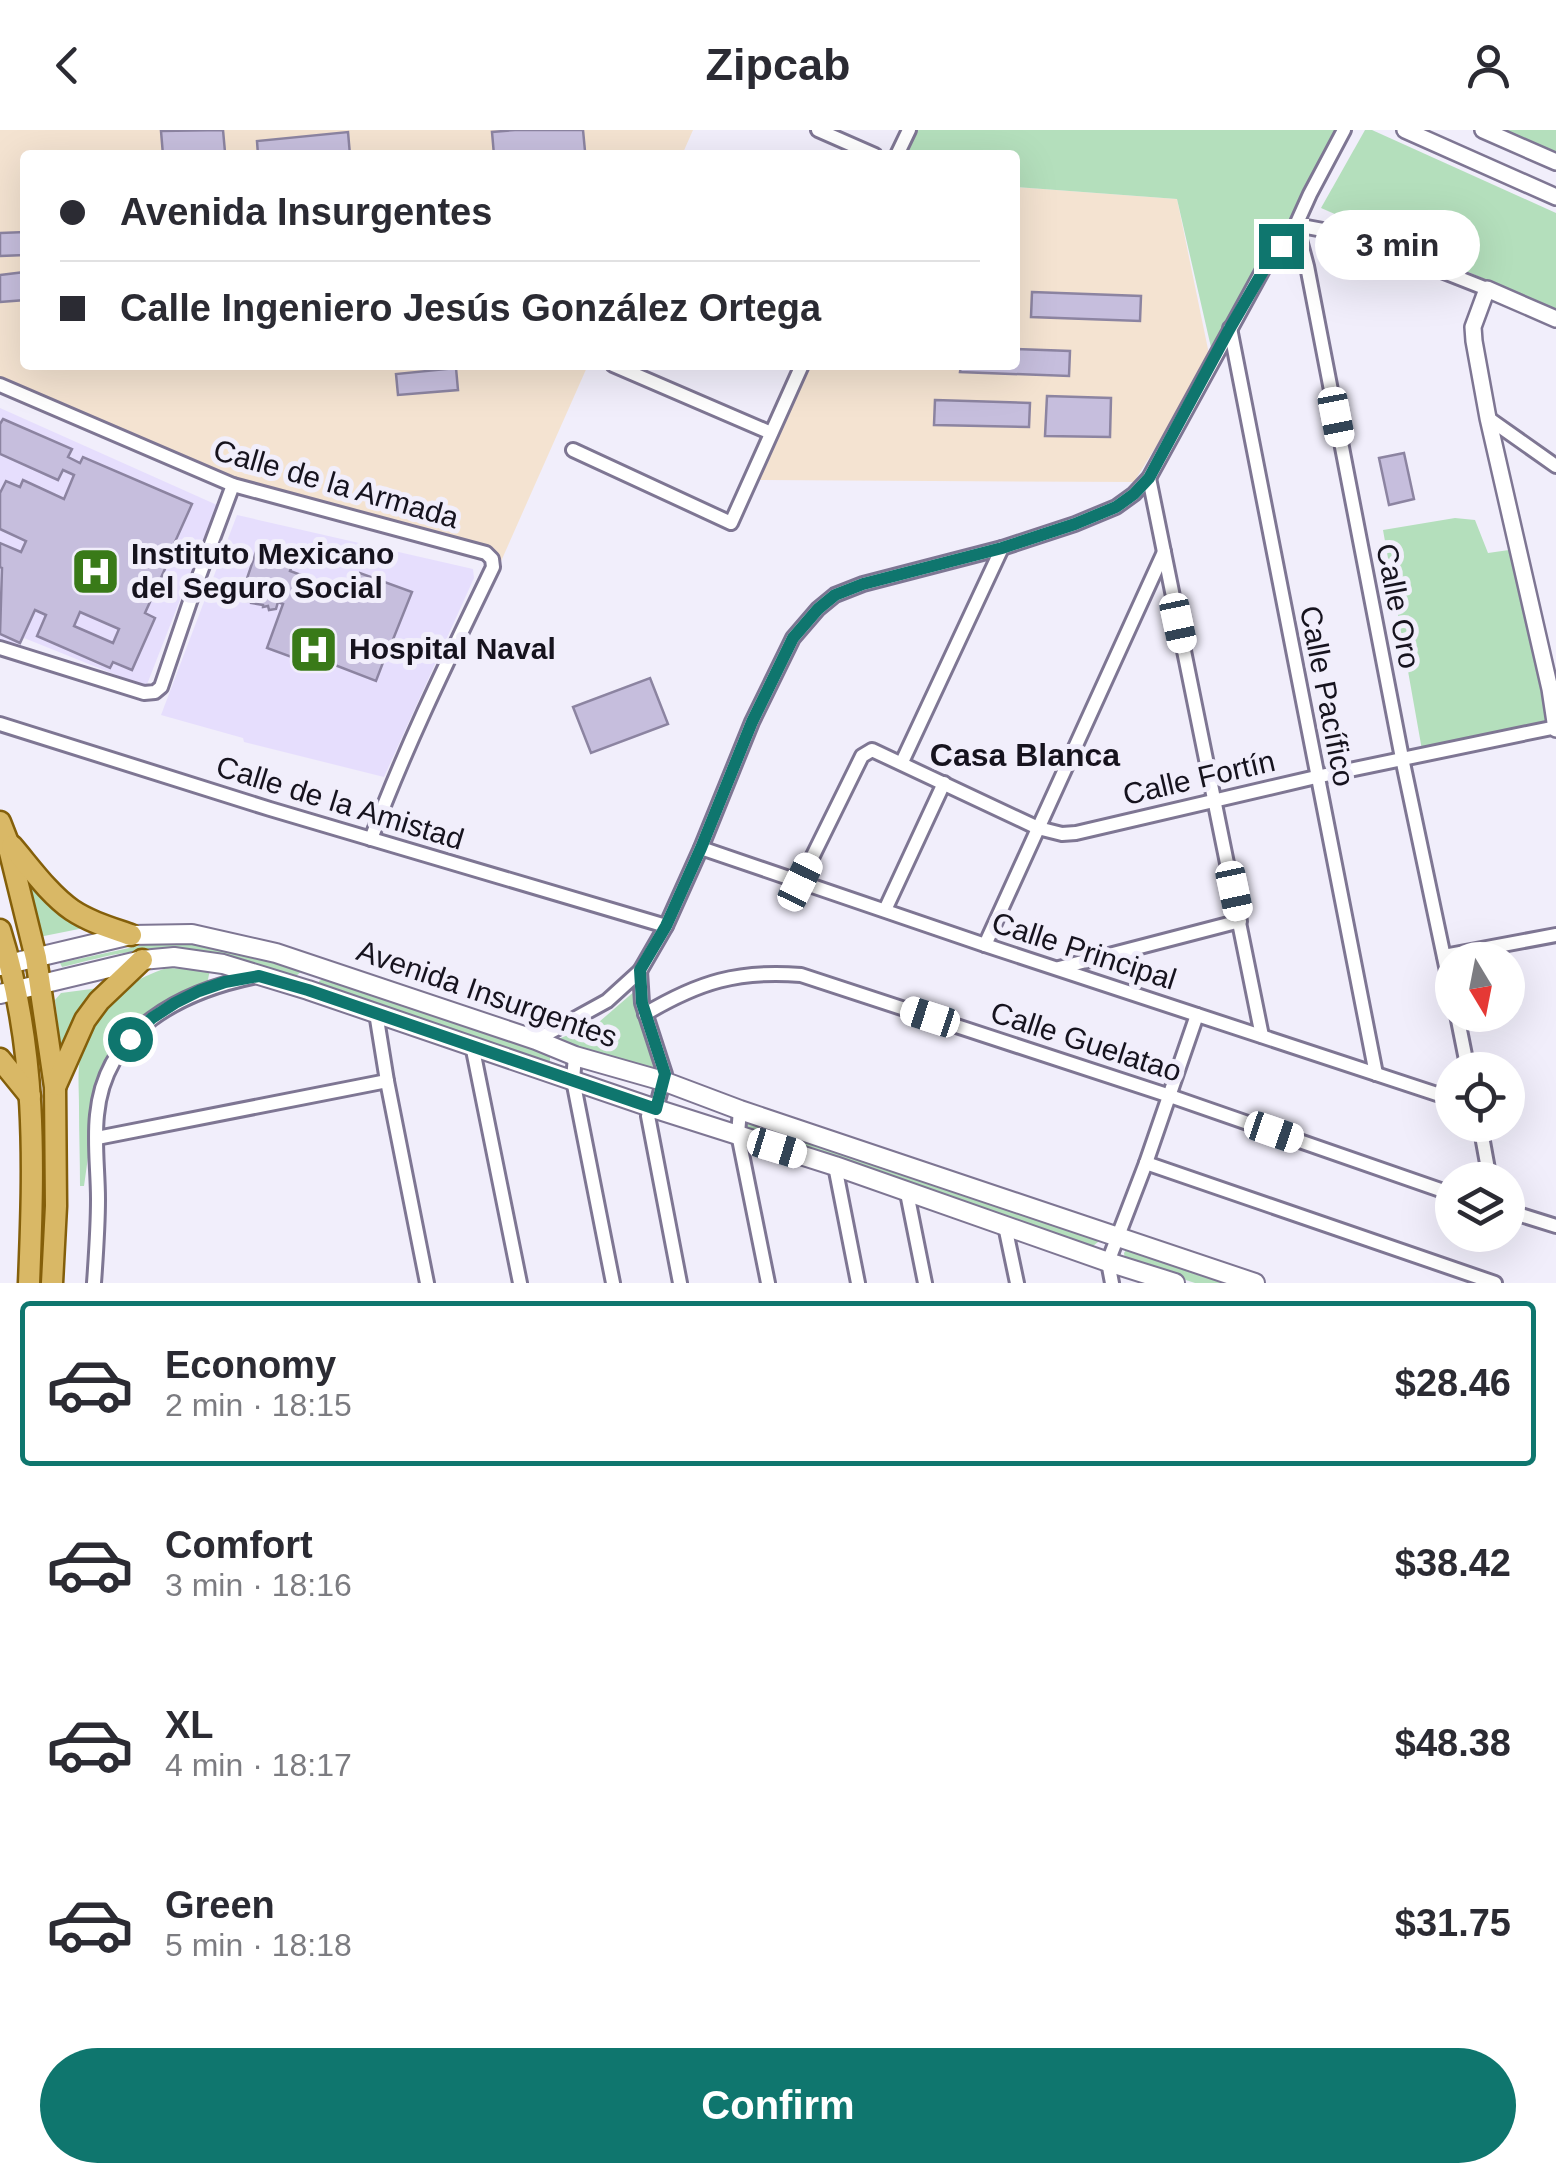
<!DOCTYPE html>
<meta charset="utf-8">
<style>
body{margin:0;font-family:Arial,sans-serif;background:#f7f7f7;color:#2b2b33;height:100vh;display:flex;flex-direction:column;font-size:38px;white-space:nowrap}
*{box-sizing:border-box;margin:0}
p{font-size:32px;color:#7c7c81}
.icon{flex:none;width:55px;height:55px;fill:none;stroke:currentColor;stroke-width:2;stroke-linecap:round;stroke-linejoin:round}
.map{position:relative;height:1153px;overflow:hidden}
.details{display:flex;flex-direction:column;background:#fff;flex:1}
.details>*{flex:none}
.banner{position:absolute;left:20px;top:20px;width:1000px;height:220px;border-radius:10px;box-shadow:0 10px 40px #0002;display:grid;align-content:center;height:220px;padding:0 40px;background:#fff}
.needle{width:65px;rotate:170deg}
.buttons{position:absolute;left:1435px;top:812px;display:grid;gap:20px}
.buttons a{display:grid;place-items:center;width:90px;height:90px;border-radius:50%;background:#fff;box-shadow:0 10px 40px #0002;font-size:50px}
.end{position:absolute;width:45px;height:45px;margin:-22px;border:12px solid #0f766e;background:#fff;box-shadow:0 0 0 5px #fff}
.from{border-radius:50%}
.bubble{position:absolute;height:70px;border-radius:35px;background:#fff;box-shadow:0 10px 40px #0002;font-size:32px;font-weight:700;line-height:70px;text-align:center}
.car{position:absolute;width:30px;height:60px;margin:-30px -15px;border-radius:12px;box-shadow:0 0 8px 2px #0007;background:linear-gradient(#fff 24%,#345 0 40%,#fff 0 76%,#345 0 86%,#fff 0)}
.banner b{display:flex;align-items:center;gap:35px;height:95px;font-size:38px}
.banner b+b{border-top:2px solid #e1e1e2}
.banner i{width:25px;height:25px;background:#2b2b33}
ul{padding:18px 0 0;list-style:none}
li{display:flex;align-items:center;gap:30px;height:165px;margin:0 20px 15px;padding:0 20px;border:5px solid transparent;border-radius:10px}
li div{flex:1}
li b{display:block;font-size:38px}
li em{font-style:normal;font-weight:700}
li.selected{border-color:#0f766e}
li>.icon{width:90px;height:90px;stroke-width:1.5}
.action{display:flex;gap:20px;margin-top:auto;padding:20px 40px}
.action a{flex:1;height:115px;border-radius:60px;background:#0f766e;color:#fff;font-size:40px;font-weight:700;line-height:115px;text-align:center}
header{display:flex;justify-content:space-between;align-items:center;height:130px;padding:0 40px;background:#fff;font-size:45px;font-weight:700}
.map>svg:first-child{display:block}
</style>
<header><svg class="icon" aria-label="back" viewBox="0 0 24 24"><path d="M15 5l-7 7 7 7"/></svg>Zipcab<svg class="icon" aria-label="person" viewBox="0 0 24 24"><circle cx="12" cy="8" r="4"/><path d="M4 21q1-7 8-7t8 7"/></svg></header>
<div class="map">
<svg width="1556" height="1153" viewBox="0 0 1556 1153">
<rect width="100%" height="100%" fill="#f1eefb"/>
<!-- built -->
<g fill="#e6defd">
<polygon points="0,278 217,375 146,557 24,508 20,515 0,510"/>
<polygon points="237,385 473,439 474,448 384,647 244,612 243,608 161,585"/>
</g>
<!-- education -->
<g fill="#f4e3d1">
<polygon points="0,0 693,0 682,25 25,25 25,235 588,235 498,438 496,426 232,351 0,250"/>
<polygon points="1015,57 1177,69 1210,229 1134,352 756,350 807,235 1015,235"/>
</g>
<!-- green -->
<g fill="#b4dfbc">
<polygon points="914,0 1340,0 1213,226 1177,69 1015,57 1015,25 903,25"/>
<polygon points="1365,0 1372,0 1556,83 1556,180 1321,78"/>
<polygon points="1501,0 1556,0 1556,24"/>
<polygon points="1455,388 1475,390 1488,423 1509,420 1543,558 1547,594 1422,620 1383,400"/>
<polygon points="26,745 89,797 39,807 21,746"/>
<path d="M166 810 200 811 300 834 302 841 296 846C243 833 187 815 132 822 109 824 85 832 62 837L60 833Z"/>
<path d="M167 838 210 840 207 854 146 889 97 963 84 1056H80C80 1030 79 1003 79 977 79 959 77 939 81 922 91 878 126 851 167 838Z"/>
<polygon points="327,847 550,924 550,933 547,935 320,859 319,851"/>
<polygon points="99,858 64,920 61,918 55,870 61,863"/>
<polygon points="636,860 647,913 660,945 556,910 599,892"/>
<polygon points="746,992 1099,1108 1098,1112 1093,1116 745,1002 743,993"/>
<polygon points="1128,1117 1233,1153 1195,1153 1125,1130 1124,1123"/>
</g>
<!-- building -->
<g fill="#c6bedd" stroke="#8c84a1" stroke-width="2.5" fill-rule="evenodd">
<polygon points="223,0 225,22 163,25 161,1"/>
<polygon points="515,0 583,0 585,21 538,25 494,25 492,2"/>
<polygon points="348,2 350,25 258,25 257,11"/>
<polygon points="25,102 25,125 0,126 0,103"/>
<polygon points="25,142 25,170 0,172 0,145"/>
<polygon points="1032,162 1141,166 1140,191 1031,187"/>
<polygon points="1015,219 1070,221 1069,246 960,242 961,235 1015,235"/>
<polygon points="456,238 458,260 398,265 396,244"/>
<polygon points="1047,266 1111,268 1110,307 1045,306"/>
<polygon points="935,270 1030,273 1029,297 934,295"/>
<path d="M3 289 72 319 68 327 80 333 83 327 192 374 174 414 186 419 179 432 170 428 145 483 155 488 132 540 113 532 110 538 37 506 46 485 35 480 20 513 0 504 2 438 0 437V413L21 422 26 411 0 399V363L6 351 20 357 23 350 64 369 74 345 63 340 58 350 0 324V294ZM80 482 119 499 113 513 74 496Z"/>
<polygon points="1404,323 1414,369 1389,375 1379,328"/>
<polygon points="258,416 294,430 290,441 345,461 344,464 351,466 360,443 412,462 390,517 373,511 371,516 387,522 376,551 327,532 329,527 320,524 316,536 267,518 283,474 278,472 276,479 269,480 268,476 263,477 263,475 251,473 251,471 245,471 245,468 240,469"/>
<polygon points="650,548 668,594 591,623 573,577"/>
</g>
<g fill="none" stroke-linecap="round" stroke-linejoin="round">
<defs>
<g id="minor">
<polyline points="818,0 875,25"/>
<polyline points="897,25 909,0"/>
<polyline points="1296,95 1307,136 1402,628 1452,865"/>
<polyline points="1296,95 1350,105 1487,159"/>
<polyline points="1230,198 1376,944"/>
<polyline points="613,235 771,303"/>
<path d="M0 255 233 355 486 423 492 429 493 437C450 526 406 615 371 709"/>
<polyline points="1488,288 1556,336"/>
<polyline points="573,320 731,393 802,235"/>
<polyline points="1149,348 1262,906"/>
<polyline points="0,518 144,563 155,562 161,557 195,457 233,355"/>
<polyline points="0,594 270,679 666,796"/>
<polyline points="902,632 1002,418"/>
<polyline points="701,718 985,815 1452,969"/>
<polyline points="800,752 862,626 872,620 1038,698 1062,704 1076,703 1316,647 1556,597"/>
<polyline points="885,780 944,653"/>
<polyline points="985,815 1164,422"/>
<polyline points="1444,826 1556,805"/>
<polyline points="1059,838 1240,791"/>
<polyline points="640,841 666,796 701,718 752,592 793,508 818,479 835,465 863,454 1002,418 1075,394 1116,377 1134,364 1149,348 1265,136 1296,95 1310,64 1344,0"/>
<polyline points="376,883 387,951 427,1153"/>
<path d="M645 884C699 852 738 840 801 845L1170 966 1452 1064"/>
<polyline points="1457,885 1468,940"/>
<polyline points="536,910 607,871 640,841 642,873 665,944 656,979 648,986 680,1153"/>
<polyline points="472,915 520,1153"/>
<polyline points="575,926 573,950 613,1153"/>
<polyline points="740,980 738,1004 768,1153"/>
<polyline points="1480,995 1490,1050"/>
<polyline points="97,1008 387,951"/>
<polyline points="1146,1033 1495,1153"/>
<polyline points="835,1036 858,1153"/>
<polyline points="907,1063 925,1153"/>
<polyline points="1508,1081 1556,1096"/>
<polyline points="1005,1096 1017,1153"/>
<path d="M94 1153C96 1125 98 1097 98 1069 98 1041 94 1013 97 985 105 899 182 861 257 846"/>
<polyline points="1112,1153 1108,1132 1146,1033 1197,885"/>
</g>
<g id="tertiary">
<polyline points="1405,0 1556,67"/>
<polyline points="1483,0 1556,32"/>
<polyline points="1556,189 1487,159 1473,197 1474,211 1488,288 1550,559 1556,599"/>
</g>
<g id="secondary">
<polyline points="0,836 131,805 192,804 276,823 536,910 575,926 663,951 740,980 1255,1153"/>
<polyline points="0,864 142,830 174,827 223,834 308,860 656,979 835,1036 1108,1132 1175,1153"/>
</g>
<g id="primary">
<polyline points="0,692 7,710 36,828 55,957 56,1076 52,1153"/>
<path d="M12 716C30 737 49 764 72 780 90 792 111 798 131 805"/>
<path d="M0 800C37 919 34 1030 29 1153"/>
<polyline points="0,929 30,966"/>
<polyline points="56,955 85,890 99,871 142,830"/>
</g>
</defs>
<!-- minor casing -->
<use href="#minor" stroke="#7e7693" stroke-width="18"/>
<!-- tertiary casing -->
<use href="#tertiary" stroke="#7e7693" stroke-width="20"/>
<!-- secondary casing -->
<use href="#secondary" stroke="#7e7693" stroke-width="22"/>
<!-- primary casing -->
<use href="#primary" stroke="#845f0a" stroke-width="25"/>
<!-- minor -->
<use href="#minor" stroke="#fff" stroke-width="12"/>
<!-- tertiary -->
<use href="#tertiary" stroke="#fff" stroke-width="15"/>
<!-- secondary -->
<use href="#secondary" stroke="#fff" stroke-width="18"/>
<!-- primary -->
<use href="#primary" stroke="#d9b866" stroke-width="20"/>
</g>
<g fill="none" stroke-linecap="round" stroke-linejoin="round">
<!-- route -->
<polyline stroke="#0f766e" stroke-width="12" points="130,909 152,888 175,873 199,861 225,852 259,846 308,860 656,979 665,944 642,873 640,840 666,796 701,718 752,592 793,508 818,479 835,465 863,454 1002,418 1075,394 1116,377 1134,364 1149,348 1230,198 1266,136 1281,116"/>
</g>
<!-- icons -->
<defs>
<symbol id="hospital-square" viewBox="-11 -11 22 22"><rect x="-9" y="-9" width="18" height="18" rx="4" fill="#397a18" stroke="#f1eefb"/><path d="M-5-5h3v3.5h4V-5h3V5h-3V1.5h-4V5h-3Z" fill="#fff"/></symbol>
</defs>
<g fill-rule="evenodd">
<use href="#hospital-square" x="68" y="414" width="55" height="55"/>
<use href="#hospital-square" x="286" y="492" width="55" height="55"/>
</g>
<g text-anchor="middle" stroke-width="10" stroke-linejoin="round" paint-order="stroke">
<!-- street labels -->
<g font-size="30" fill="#16131e" stroke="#f1eefb">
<text transform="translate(336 354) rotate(16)" y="10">Calle de la Armada</text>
<text transform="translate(1398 476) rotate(79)" y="10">Calle Oro</text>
<text transform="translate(1327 566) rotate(79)" y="10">Calle Pacífico</text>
<text transform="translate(1199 648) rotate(-13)" y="10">Calle Fortín</text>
<text transform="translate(340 673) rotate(17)" y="10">Calle de la Amistad</text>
<text transform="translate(1084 821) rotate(18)" y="10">Calle Principal</text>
<text transform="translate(487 864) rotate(19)" y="10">Avenida Insurgentes</text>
<text transform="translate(1086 912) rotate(18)" y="10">Calle Guelatao</text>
</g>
<!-- poi labels -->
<g font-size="30" font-weight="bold" fill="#16131e" stroke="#f1eefb" text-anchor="start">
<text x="131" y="434">Instituto Mexicano<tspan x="131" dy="34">del Seguro Social</tspan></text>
<text x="349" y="529">Hospital Naval</text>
</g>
<!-- neighbourhood labels -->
<g font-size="32" font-weight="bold" fill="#16131e" stroke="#f1eefb">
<text x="1025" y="636">Casa Blanca</text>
</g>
</g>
</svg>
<div class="buttons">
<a><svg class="needle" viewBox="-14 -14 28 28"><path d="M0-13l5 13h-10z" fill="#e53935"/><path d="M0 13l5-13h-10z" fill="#7c7c81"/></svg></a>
<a><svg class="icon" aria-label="locate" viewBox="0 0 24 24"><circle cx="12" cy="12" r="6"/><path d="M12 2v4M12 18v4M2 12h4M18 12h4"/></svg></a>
<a><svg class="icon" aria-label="layers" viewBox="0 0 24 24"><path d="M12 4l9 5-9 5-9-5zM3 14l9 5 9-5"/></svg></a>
</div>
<i class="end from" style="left:130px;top:909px"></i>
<i class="end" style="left:1281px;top:116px"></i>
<div class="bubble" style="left:1315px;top:80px;width:165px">3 min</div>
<i class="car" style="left:1336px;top:287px;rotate:169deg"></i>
<i class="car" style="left:1178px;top:493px;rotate:168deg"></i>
<i class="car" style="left:800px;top:752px;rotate:26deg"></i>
<i class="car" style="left:1234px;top:761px;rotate:168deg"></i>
<i class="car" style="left:930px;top:887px;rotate:288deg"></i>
<i class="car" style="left:1274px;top:1002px;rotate:109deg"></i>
<i class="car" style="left:777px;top:1018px;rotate:107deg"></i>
<div class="banner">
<b><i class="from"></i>Avenida Insurgentes</b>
<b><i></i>Calle Ingeniero Jesús González Ortega</b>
</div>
</div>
<section class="details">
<ul>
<li class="selected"><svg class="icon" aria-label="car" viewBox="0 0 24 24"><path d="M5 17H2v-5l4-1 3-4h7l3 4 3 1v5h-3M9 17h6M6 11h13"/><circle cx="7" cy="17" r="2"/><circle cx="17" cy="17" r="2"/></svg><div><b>Economy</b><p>2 min · 18:15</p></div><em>$28.46</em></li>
<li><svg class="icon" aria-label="car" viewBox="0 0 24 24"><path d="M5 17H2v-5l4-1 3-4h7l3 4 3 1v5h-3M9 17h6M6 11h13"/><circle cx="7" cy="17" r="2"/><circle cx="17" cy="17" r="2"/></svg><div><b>Comfort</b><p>3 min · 18:16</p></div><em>$38.42</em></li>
<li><svg class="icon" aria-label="car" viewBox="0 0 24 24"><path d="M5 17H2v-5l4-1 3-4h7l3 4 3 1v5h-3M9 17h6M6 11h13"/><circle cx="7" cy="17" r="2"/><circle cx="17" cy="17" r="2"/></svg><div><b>XL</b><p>4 min · 18:17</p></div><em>$48.38</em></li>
<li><svg class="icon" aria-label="car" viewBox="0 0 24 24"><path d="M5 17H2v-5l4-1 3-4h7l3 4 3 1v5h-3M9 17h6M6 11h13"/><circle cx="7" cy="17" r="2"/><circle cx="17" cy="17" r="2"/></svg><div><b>Green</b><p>5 min · 18:18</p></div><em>$31.75</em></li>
</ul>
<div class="action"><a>Confirm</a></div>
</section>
